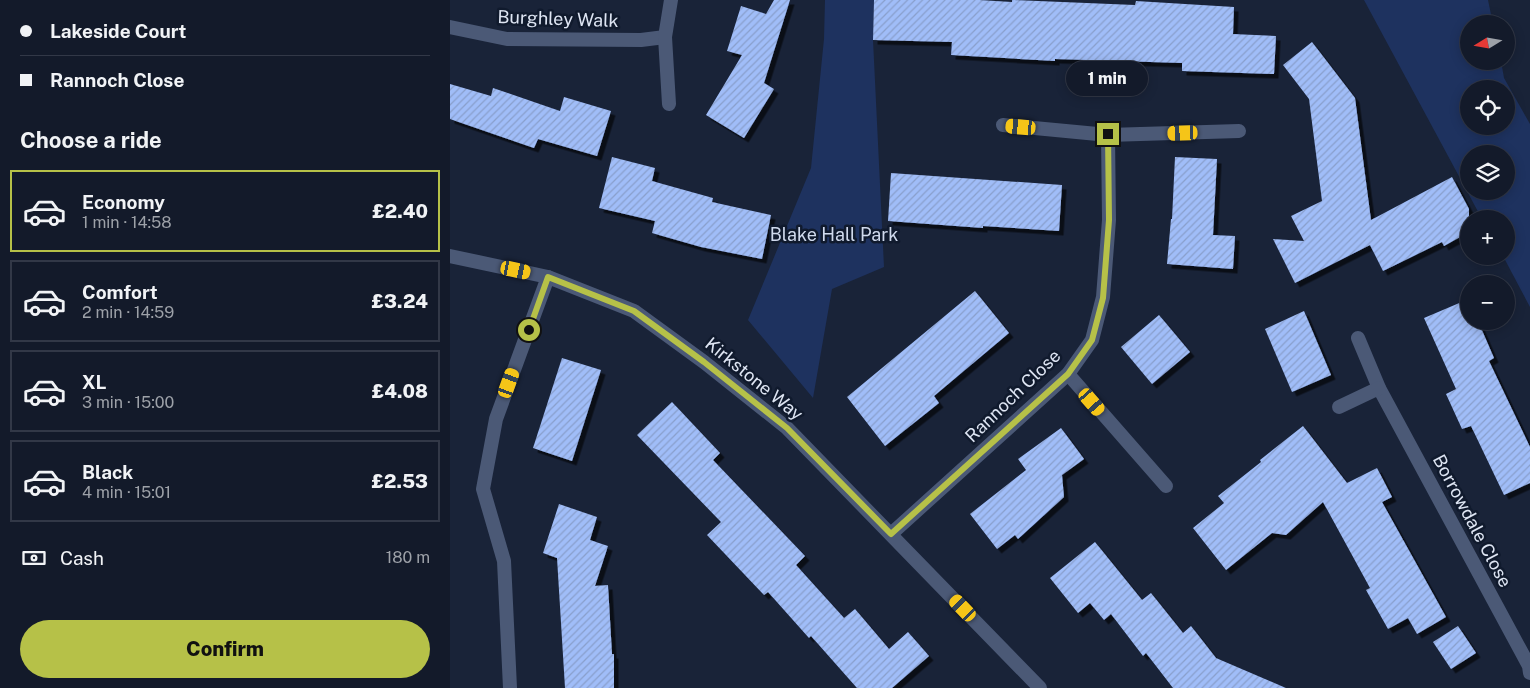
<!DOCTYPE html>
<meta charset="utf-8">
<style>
body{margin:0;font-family:"Public Sans",sans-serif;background:#202736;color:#f1f3f6;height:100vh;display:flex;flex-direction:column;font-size:19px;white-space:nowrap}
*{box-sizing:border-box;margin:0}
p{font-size:16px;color:#9da1a8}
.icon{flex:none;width:28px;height:28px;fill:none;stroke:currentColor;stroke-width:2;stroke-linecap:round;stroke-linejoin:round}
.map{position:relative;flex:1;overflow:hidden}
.drawer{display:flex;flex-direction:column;background:#131a2a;width:450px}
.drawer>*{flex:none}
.hud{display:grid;align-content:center;height:110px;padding:0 20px;background:#131a2a}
.needle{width:32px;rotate:259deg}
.tools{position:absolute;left:1010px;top:15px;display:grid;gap:10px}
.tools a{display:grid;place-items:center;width:55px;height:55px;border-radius:50%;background:#131a2a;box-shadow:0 2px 12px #0003,0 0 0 1px #323847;font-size:25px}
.end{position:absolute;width:22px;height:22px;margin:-11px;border:6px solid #b6c148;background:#111;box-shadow:0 0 0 2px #111}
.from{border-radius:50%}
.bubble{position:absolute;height:35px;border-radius:18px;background:#131a2a;box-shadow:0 2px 12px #0003,0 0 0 1px #323847;font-size:16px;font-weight:800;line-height:35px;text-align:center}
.car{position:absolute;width:15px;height:30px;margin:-15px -8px;border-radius:6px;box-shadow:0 0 4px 1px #0007;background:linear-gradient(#f5c518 24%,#345 0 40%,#f5c518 0 76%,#345 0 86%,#f5c518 0)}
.hud b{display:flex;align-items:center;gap:18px;height:48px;font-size:19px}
.hud b+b{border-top:1px solid #323847}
.hud i{width:12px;height:12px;background:#f1f3f6}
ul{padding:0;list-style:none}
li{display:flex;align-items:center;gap:15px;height:82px;margin:0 10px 8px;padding:0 10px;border:2px solid #323847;border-radius:0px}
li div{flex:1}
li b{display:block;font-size:19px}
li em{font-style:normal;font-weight:800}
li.active{border-color:#b6c148}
li>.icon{width:45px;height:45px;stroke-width:1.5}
h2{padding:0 20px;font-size:22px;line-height:60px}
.pay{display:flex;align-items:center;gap:12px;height:55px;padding:0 20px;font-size:19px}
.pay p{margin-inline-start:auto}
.primary-button{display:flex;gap:10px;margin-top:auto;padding:10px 20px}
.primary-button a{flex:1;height:58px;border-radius:30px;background:#b6c148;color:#111;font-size:20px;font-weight:800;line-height:58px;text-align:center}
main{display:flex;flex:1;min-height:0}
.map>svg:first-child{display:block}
</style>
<main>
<section class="drawer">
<div class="hud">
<b><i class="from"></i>Lakeside Court</b>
<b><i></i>Rannoch Close</b>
</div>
<h2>Choose a ride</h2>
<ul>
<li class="active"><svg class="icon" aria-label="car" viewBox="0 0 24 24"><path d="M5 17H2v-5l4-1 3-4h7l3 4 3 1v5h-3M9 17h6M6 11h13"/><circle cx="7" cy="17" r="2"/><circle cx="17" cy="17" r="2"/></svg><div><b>Economy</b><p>1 min · 14:58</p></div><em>£2.40</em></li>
<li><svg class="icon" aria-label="car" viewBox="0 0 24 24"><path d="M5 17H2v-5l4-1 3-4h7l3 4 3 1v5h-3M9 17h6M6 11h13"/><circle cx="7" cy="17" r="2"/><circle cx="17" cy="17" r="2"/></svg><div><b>Comfort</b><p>2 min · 14:59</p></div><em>£3.24</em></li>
<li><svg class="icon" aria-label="car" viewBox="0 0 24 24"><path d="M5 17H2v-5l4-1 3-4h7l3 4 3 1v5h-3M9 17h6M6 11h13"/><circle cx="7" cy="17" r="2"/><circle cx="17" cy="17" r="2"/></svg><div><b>XL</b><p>3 min · 15:00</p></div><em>£4.08</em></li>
<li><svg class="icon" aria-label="car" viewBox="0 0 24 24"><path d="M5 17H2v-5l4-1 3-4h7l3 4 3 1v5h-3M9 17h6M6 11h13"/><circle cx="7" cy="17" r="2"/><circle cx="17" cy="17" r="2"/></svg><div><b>Black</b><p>4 min · 15:01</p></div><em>£2.53</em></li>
</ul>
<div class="pay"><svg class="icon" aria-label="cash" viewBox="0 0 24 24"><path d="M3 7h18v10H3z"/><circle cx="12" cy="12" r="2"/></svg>Cash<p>180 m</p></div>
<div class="primary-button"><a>Confirm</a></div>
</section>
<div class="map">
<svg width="1080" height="688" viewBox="0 0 1080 688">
<defs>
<pattern id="building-hatch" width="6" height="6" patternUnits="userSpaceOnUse" patternTransform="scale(1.25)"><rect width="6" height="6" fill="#a0bdf8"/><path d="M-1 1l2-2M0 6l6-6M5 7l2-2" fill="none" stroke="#899fcc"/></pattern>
<filter id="shadow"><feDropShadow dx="4.5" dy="4.5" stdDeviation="0" flood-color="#0009"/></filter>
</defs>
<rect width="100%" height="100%" fill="#192338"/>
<!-- green -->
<g fill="#1e325f" fill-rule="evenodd">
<polygon points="375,0 424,0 423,40 434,267 382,289 363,398 298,320 361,168 374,39"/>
<path d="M914 0H1038L1043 24H1019V61H1051L1054 78 1080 124V307L1053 256H1056V219H1032ZM1019 89H1056V126H1019ZM1019 154H1056V191H1019Z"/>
</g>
<!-- building -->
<g fill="url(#building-hatch)" filter="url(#shadow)">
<polygon points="324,0 340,0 314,83 324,89 294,138 256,115 292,55 277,51 291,6 316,14"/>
<polygon points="424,0 529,0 562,2 562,0 564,0 685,5 686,1 784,7 783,34 826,36 824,74 732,71 732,63 605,59 605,61 501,55 502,42 423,40"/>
<polygon points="862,42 905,98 921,220 1002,177 1019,209 1019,232 994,246 992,242 933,271 920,245 845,283 823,239 854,241 841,216 872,201 859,99 833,65"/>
<polygon points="0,84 41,96 43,88 110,111 114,97 161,111 147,156 88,139 84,148 0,119"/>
<polygon points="162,157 205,168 202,181 263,198 262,202 321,215 312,259 251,247 202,233 205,221 149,208"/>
<polygon points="725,157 767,159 763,235 785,236 783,269 717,264 721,219 722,219"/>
<polygon points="441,173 612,185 609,231 533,226 533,228 438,221"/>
<polygon points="525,291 559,333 484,396 489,403 435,446 397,397"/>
<polygon points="1014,301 1019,312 1019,321 1028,321 1044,358 1039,361 1080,447 1080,483 1054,495 1021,426 1012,429 996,394 1006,389 974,318"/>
<polygon points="854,311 881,375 842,392 815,329"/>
<polygon points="709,315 740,352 702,384 671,347"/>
<polygon points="112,358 151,370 122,461 83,448"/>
<polygon points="222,402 270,453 263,460 355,556 346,565 394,618 405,609 439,649 458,632 479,656 442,688 407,688 361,636 359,638 318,592 314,595 257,535 271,522 187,435"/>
<polygon points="853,426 897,483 927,468 942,497 932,502 996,617 967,634 958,618 938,629 916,590 920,588 873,502 836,535 822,533 776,570 743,528 774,503 768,496 811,462 810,460"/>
<polygon points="611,428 634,459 612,475 614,497 568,539 565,535 547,549 520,514 576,470 568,459"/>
<polygon points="109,504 147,517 140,540 158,546 145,586 158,585 162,654 164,654 164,688 115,688 107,558 93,553"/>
<polygon points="645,542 692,600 701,593 733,633 741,626 766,658 836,688 723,688 696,653 693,656 661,614 654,620 640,603 628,613 600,578"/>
<polygon points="1008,626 1026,653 1001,669 983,642"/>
</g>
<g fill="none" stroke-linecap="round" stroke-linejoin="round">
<!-- minor -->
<g stroke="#4b5976" stroke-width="14">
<polyline points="0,27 57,39 191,40 215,37"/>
<polyline points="219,104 215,37 221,0"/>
<polyline points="553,125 658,135 789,131"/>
<polyline points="908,338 929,388 1079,666 1080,673"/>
<polyline points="618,374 716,486"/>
<polyline points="889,407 929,388"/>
<polyline points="441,534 618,374 642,340 653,297 659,220 658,135"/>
<polyline points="60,688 54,561 33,489 46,419 98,277"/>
</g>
<!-- tertiary -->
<polyline stroke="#4b5976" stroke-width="14" points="0,256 98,277 184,311 254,362 337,428 590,688"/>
</g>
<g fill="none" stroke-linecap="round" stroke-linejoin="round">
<!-- route -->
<polyline stroke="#b6c148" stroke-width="6" points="79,330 98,277 184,311 254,362 337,428 441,534 618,374 642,340 653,298 659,220 658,134"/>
</g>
<g text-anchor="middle" stroke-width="5" stroke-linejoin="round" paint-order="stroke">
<!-- street labels -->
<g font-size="18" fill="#dee5f3" stroke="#101a2d">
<text transform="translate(108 19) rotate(2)" y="6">Burghley Walk</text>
<text transform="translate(304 379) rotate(39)" y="6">Kirkstone Way</text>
<text transform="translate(563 396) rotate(-44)" y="6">Rannoch Close</text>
<text transform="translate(1022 521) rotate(62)" y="6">Borrowdale Close</text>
</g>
<!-- park labels -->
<g font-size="18" fill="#d0daed" stroke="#101a2d">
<text x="384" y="241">Blake Hall Park</text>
</g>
</g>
</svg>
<div class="tools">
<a><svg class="needle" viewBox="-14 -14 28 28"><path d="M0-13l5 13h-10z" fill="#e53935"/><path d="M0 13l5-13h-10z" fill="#9da1a8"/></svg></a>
<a><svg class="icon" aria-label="locate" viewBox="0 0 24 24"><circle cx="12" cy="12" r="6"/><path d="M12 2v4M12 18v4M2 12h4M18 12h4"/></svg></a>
<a><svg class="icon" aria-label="layers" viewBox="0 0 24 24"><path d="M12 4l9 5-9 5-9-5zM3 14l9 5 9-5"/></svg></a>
<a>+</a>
<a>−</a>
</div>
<i class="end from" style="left:79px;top:330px"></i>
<i class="end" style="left:658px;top:134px"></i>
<div class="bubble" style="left:616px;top:61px;width:82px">1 min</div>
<i class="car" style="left:571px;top:127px;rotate:275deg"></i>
<i class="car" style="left:733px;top:133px;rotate:268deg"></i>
<i class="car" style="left:66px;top:270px;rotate:102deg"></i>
<i class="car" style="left:59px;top:383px;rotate:20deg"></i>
<i class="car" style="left:642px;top:402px;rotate:139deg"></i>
<i class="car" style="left:513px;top:608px;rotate:316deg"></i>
</div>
</main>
